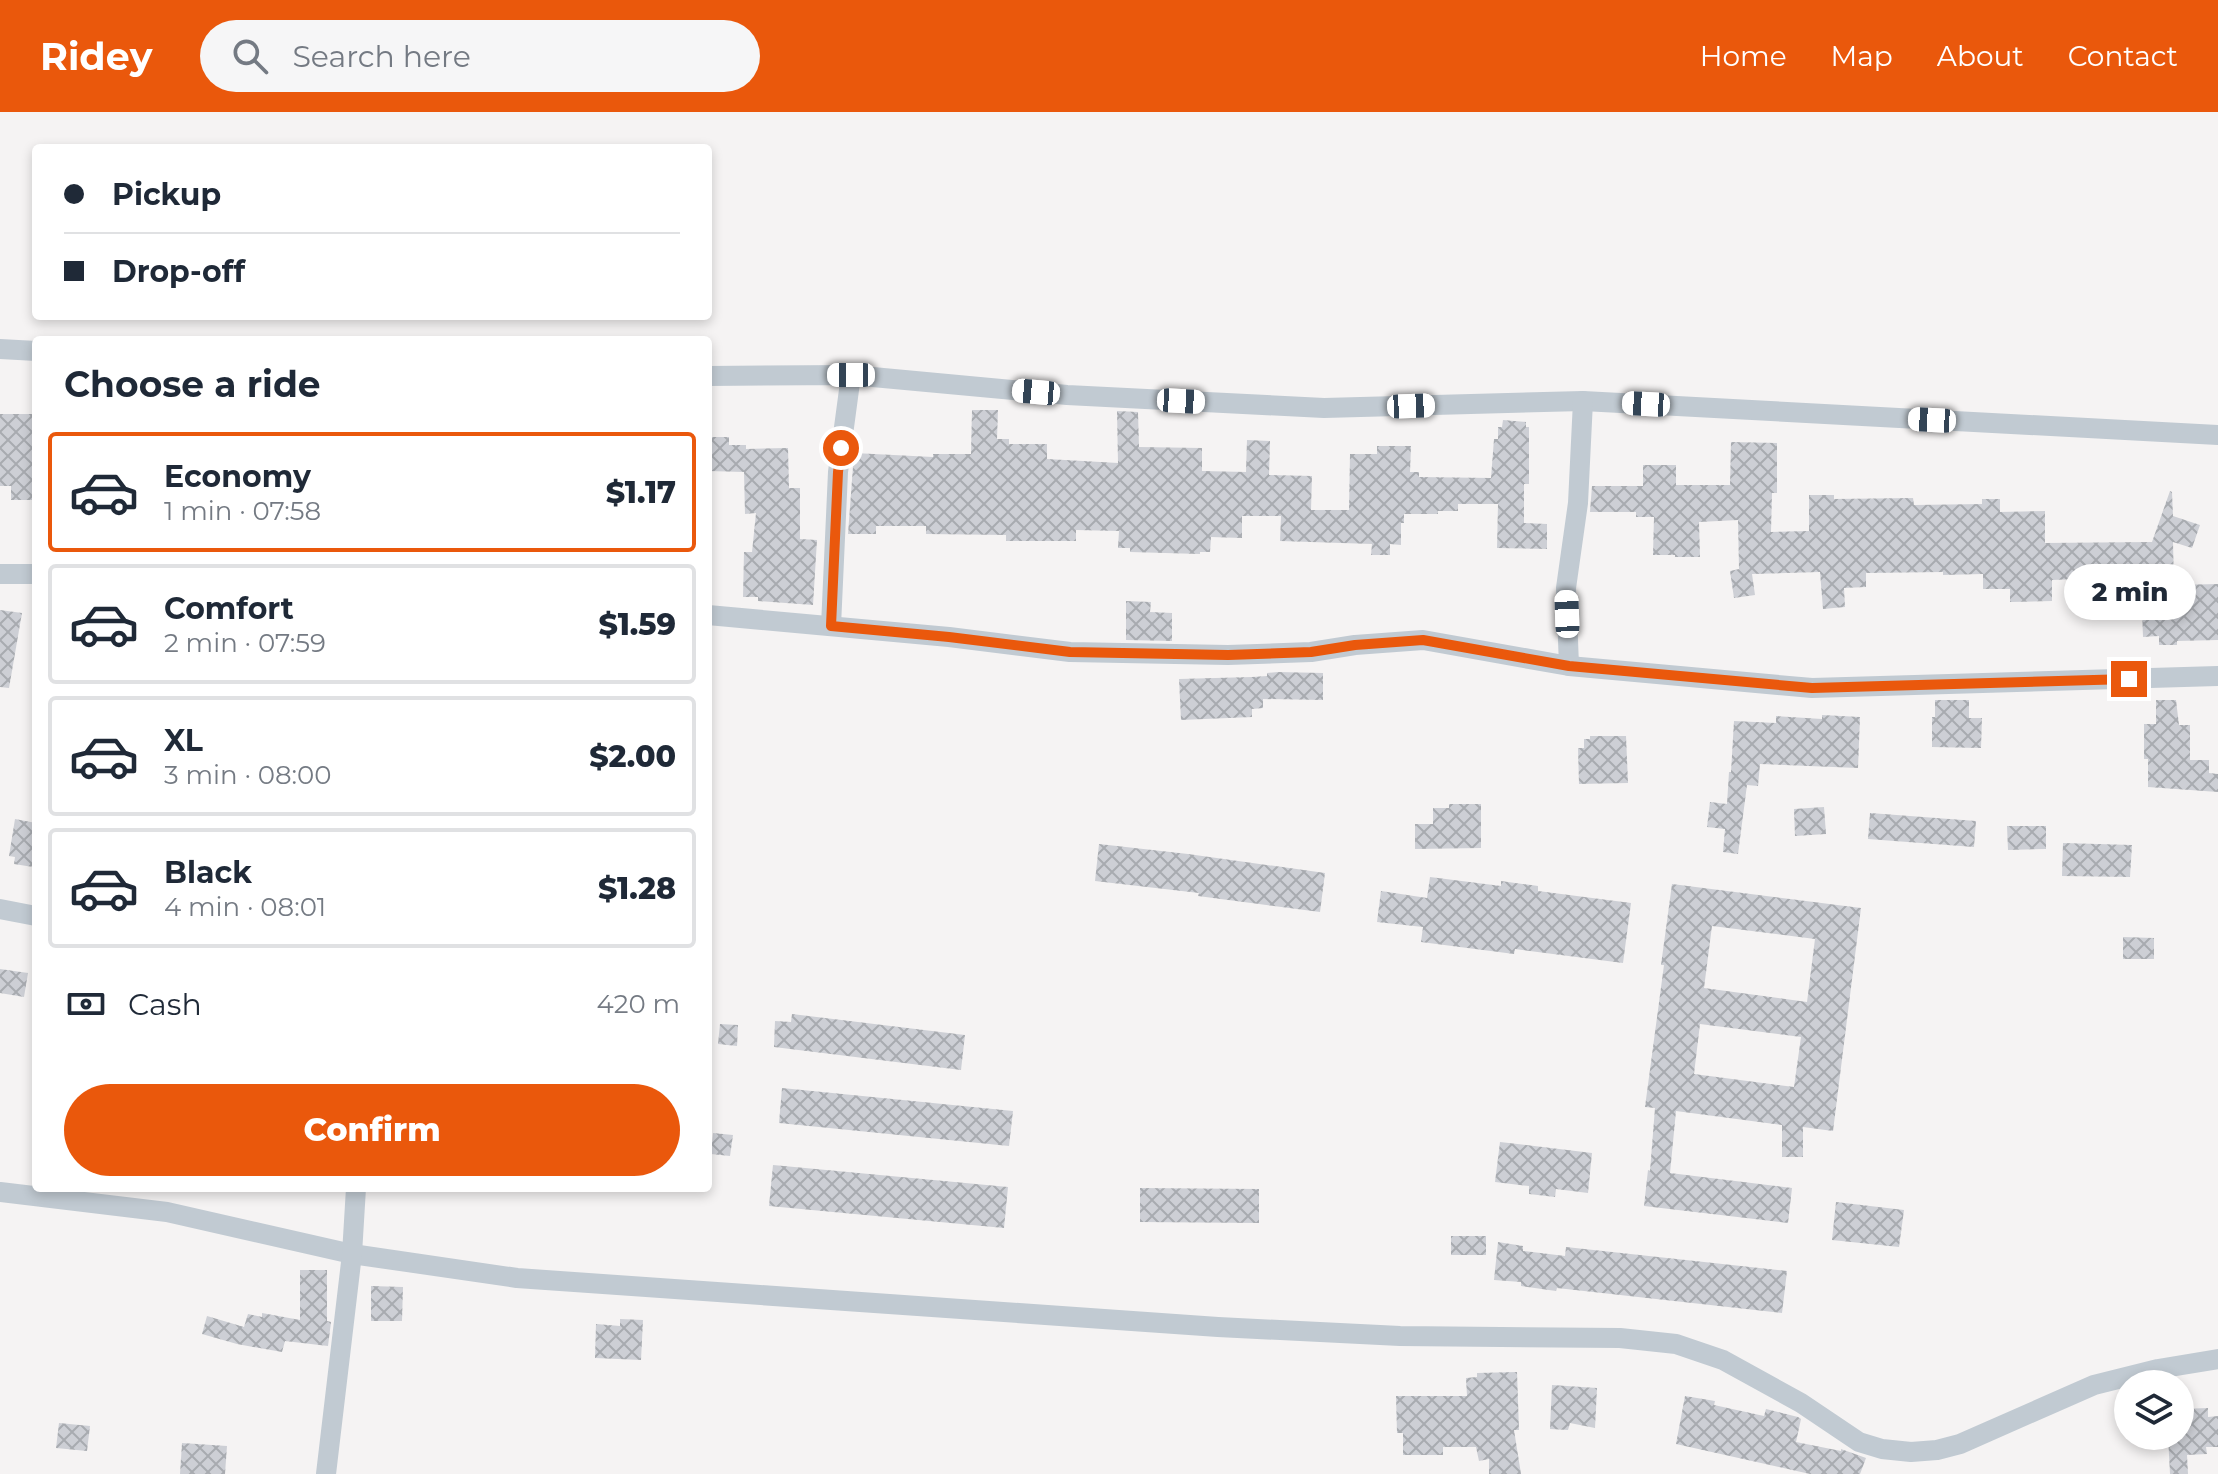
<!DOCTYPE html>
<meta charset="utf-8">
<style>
body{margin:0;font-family:Montserrat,sans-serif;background:#f6f6f7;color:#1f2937;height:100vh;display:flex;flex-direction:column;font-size:30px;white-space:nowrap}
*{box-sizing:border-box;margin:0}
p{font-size:26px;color:#747a83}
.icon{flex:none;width:44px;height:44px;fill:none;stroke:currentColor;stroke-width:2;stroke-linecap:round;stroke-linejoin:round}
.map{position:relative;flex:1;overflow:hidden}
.panel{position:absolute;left:32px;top:224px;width:680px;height:856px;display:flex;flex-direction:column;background:#fff;border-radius:8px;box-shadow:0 4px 12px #0003}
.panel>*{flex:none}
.hud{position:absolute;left:32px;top:32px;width:680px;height:176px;border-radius:8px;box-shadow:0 4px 12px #0003;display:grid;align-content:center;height:176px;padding:0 32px;background:#fff}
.controls{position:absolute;left:2114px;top:1258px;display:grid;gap:16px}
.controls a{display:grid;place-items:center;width:80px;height:80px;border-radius:50%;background:#fff;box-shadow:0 4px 12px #0003;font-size:40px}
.end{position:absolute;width:36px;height:36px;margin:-18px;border:10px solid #ea580c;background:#fff;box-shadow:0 0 0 4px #fff}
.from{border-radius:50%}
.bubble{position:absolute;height:56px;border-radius:28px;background:#fff;box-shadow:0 4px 12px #0003;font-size:26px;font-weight:800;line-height:56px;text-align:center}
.car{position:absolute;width:24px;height:48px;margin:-24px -12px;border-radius:10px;box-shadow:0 0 6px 2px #0007;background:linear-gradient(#fff 24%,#345 0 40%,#fff 0 76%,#345 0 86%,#fff 0)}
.hud b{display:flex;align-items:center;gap:28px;height:76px;font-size:30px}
.hud b+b{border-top:2px solid #e0e1e3}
.hud i{width:20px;height:20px;background:#1f2937}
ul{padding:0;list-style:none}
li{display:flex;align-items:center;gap:24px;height:120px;margin:0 16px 12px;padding:0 16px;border:4px solid #e0e1e3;border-radius:8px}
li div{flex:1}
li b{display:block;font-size:30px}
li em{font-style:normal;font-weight:800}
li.on{border-color:#ea580c}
li>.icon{width:72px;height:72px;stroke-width:1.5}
h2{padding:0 32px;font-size:36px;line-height:96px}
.pay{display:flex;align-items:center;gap:20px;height:88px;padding:0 32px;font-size:30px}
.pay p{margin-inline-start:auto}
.action{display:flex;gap:16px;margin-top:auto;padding:16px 32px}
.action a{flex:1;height:92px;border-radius:48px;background:#ea580c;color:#fff;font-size:32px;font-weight:800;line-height:92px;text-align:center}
header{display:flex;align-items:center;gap:48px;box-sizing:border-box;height:112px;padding:0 40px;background:#ea580c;color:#fff}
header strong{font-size:38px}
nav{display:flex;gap:44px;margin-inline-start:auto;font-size:28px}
.search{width:560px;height:72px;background:#f6f6f7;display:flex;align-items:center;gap:20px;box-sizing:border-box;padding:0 28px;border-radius:44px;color:#747a83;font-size:30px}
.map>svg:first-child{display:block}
</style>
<header>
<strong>Ridey</strong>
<div class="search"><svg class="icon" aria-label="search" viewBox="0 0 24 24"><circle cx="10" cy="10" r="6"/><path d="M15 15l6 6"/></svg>Search here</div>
<nav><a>Home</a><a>Map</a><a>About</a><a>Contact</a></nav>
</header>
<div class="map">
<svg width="2218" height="1362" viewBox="0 0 2218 1362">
<defs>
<pattern id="building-cross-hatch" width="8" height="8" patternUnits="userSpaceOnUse" patternTransform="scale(2)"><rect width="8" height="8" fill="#cdcfd5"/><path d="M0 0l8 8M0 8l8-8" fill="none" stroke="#a8abb0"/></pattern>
</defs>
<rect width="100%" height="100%" fill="#f5f3f3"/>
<!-- building -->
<g fill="url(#building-cross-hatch)" fill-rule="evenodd">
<polygon points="972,298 998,298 997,327 1009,327 1009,332 1047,332 1047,347 1118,351 1117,299 1138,300 1139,335 1202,336 1202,359 1246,360 1247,328 1270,329 1269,363 1312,364 1311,398 1349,398 1350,342 1377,342 1377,334 1411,334 1410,360 1419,360 1419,365 1491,366 1494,327 1498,327 1498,315 1502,315 1503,308 1526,310 1526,315 1529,315 1529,372 1524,372 1524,411 1547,412 1547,437 1497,436 1498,392 1458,392 1458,399 1438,399 1438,402 1404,402 1404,411 1401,411 1401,433 1390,432 1390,443 1371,443 1372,432 1280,429 1281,404 1242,404 1242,426 1211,425 1210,440 1200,440 1200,442 1130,440 1130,436 1118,436 1119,419 1076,418 1076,429 1006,429 1006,423 926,422 926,414 876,414 876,422 848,422 854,341 933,345 933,342 971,342"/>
<polygon points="0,302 36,302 36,388 11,388 11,374 0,374"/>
<polygon points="708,325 729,325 729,333 746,333 746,337 788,336 789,376 800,376 800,427 817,428 813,493 758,489 758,485 743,485 744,440 752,440 756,401 745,402 744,360 708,359"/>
<polygon points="1731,330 1777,331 1777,381 1772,381 1771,420 1809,419 1809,383 1834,383 1834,387 1913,386 1914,393 1982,392 1982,387 2000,387 2000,400 2045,399 2045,431 2152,430 2170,379 2172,380 2173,404 2200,413 2192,436 2173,430 2174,473 2218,472 2218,528 2177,529 2177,533 2159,533 2159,524 2143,525 2141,471 2108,471 2108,466 2052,468 2052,489 2010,490 2010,477 1983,477 1983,462 1943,463 1943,460 1866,461 1866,475 1844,476 1845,495 1823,497 1820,460 1752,462 1755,483 1734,486 1730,459 1739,457 1738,408 1699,410 1700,445 1675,445 1675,443 1653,443 1654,405 1636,405 1636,400 1590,400 1592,374 1643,374 1643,353 1676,353 1676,373 1730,373"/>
<polygon points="1126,489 1151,490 1150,500 1172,501 1172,529 1126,528"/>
<polygon points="0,498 22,501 9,576 0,575"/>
<polygon points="1278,560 1323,561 1323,588 1263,587 1263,596 1252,597 1252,605 1181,608 1179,567 1252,565 1267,564 1267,561"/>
<polygon points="1935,588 1969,588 1969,606 1982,606 1981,636 1932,635 1932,605 1935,605"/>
<polygon points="2156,588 2176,588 2179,613 2190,613 2190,648 2209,648 2209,661 2218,662 2218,680 2148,675 2148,647 2144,647 2144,612 2156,612"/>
<polygon points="1822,603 1860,605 1858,656 1760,652 1758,674 1747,673 1738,742 1723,740 1725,717 1707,715 1710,690 1727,692 1729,660 1731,660 1734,609 1776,611 1776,604 1822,607"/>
<polygon points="1590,624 1626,624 1628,671 1579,672 1578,636 1584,636 1584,627 1590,627"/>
<polygon points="1449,692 1481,692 1481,736 1415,737 1415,712 1433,712 1433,696 1449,696"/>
<polygon points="1824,695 1826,722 1795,724 1794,697"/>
<polygon points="1870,701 1976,709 1974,735 1868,727"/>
<polygon points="15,707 36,711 36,749 34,748 33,755 14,752 15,745 9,744"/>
<polygon points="2007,714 2046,714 2046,737 2008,738"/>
<polygon points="2063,731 2132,733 2130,765 2062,764"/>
<polygon points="1099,732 1188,742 1325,761 1320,800 1198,784 1199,781 1095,769"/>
<polygon points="1430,765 1501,774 1501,769 1538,774 1538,779 1631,791 1623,851 1515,837 1514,842 1421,830 1423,815 1377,810 1381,779 1427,786"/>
<path d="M1672 772 1861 796 1833 1019 1803 1015V1045H1782V1013L1676 999 1670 1061 1792 1076 1788 1111 1644 1094 1648 1058 1650 1059 1655 996 1645 995 1664 853H1661ZM1712 814 1815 827 1807 890 1704 876ZM1700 912 1801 925 1794 975 1694 962Z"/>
<polygon points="2123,825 2154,826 2154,847 2123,847"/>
<polygon points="0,857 28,861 24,885 0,881"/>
<polygon points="792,902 965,923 961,958 774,935 775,909 791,910"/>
<polygon points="720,912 738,913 737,934 718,932"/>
<polygon points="782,976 1013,999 1009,1034 779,1011"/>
<polygon points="713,1021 733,1023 730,1044 711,1042"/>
<polygon points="1500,1030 1592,1041 1588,1081 1556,1077 1555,1085 1529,1082 1529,1074 1495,1070"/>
<polygon points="773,1053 1008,1075 1004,1116 769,1094"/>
<polygon points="1140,1076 1259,1077 1259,1111 1140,1110"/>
<polygon points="1836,1090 1904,1098 1899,1135 1832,1128"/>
<rect x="1451" y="1124" width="35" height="19"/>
<polygon points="1498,1130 1523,1134 1523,1139 1565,1144 1566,1135 1787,1159 1782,1201 1557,1176 1556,1179 1521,1174 1521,1170 1494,1168"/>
<polygon points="300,1158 327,1158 327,1209 331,1210 328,1234 285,1229 282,1240 237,1232 202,1222 207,1204 244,1215 248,1202 262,1205 262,1201 300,1208"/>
<polygon points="371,1174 403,1175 402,1209 371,1209"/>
<polygon points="620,1207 643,1208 641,1248 595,1246 596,1212 620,1214"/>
<polygon points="1517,1260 1519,1318 1514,1318 1521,1362 1489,1362 1489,1347 1479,1349 1476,1335 1443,1335 1443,1343 1403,1343 1403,1321 1397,1321 1396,1284 1467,1284 1466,1266 1477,1265 1477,1261"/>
<polygon points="1552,1273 1597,1276 1595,1316 1570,1311 1568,1318 1550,1317"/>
<polygon points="1685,1284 1715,1289 1714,1293 1764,1304 1766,1297 1798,1305 1801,1307 1796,1330 1841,1339 1841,1337 1866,1346 1860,1362 1810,1362 1676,1332"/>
<polygon points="2208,1296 2208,1305 2218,1304 2218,1335 2206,1335 2207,1342 2187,1343 2188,1362 2170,1362 2168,1324 2180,1324 2180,1297"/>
<polygon points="59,1311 90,1314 87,1339 56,1336"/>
<polygon points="182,1331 227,1334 225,1362 180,1362"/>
</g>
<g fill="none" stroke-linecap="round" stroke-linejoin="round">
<!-- minor -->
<g stroke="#c1cad2" stroke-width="20">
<polyline points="0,237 36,239"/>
<polyline points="708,264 851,263 1067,283 1324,296 1583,289 2218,323"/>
<polyline points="0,462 36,462"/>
<polyline points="708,503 949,525 1070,540 1228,543 1311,540 1355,533 1423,528 1569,554 1812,576 2218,564"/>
<polyline points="831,514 838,360 851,263"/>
<polyline points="1569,554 1566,476 1578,391 1583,289"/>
<polyline points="0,797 36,804"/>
<polyline points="0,1080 167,1100 352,1142 517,1166 1218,1215 1400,1224 1620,1226 1676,1232 1723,1248 1801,1291 1859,1330 1882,1337 1911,1340 1937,1338 1960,1332 2094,1273 2158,1257 2218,1247"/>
<polyline points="326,1362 352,1142 356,1076"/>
</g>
</g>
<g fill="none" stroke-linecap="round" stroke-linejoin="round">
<!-- route -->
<polyline stroke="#ea580c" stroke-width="10" points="841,336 838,360 831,514 949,525 1070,540 1228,543 1311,540 1355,533 1423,528 1569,554 1812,576 2129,567"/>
</g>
</svg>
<div class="controls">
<a><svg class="icon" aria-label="layers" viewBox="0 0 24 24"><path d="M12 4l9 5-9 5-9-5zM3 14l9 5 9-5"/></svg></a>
</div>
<i class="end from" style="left:841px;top:336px"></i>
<i class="end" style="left:2129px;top:567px"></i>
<div class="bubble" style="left:2064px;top:452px;width:132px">2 min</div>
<i class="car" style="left:851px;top:263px;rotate:270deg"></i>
<i class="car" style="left:1036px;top:280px;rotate:275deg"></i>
<i class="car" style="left:1181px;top:289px;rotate:93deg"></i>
<i class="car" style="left:1646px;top:292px;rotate:273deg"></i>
<i class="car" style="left:1411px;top:294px;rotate:88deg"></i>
<i class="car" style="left:1932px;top:308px;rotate:273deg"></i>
<i class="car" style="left:1567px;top:502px;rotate:358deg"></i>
<div class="hud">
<b><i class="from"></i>Pickup</b>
<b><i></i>Drop-off</b>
</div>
<section class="panel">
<h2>Choose a ride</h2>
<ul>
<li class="on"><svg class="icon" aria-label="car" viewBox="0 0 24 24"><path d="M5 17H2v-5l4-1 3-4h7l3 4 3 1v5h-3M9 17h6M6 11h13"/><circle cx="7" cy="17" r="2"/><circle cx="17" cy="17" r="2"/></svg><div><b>Economy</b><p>1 min · 07:58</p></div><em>$1.17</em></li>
<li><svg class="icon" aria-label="car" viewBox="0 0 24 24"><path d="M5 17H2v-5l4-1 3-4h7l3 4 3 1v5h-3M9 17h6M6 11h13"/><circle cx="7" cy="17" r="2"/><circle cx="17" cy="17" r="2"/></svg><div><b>Comfort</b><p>2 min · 07:59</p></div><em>$1.59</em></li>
<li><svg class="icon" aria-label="car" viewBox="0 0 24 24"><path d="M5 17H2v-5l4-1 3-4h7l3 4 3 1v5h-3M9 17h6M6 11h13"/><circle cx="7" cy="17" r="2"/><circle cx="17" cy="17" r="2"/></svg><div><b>XL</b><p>3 min · 08:00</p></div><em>$2.00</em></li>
<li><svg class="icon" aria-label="car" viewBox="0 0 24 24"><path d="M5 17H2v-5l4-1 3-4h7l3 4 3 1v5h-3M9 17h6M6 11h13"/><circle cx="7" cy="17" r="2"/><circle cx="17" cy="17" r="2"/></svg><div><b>Black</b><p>4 min · 08:01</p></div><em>$1.28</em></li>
</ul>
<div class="pay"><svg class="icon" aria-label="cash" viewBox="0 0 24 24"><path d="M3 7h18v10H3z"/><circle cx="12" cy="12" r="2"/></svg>Cash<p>420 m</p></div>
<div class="action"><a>Confirm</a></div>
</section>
</div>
